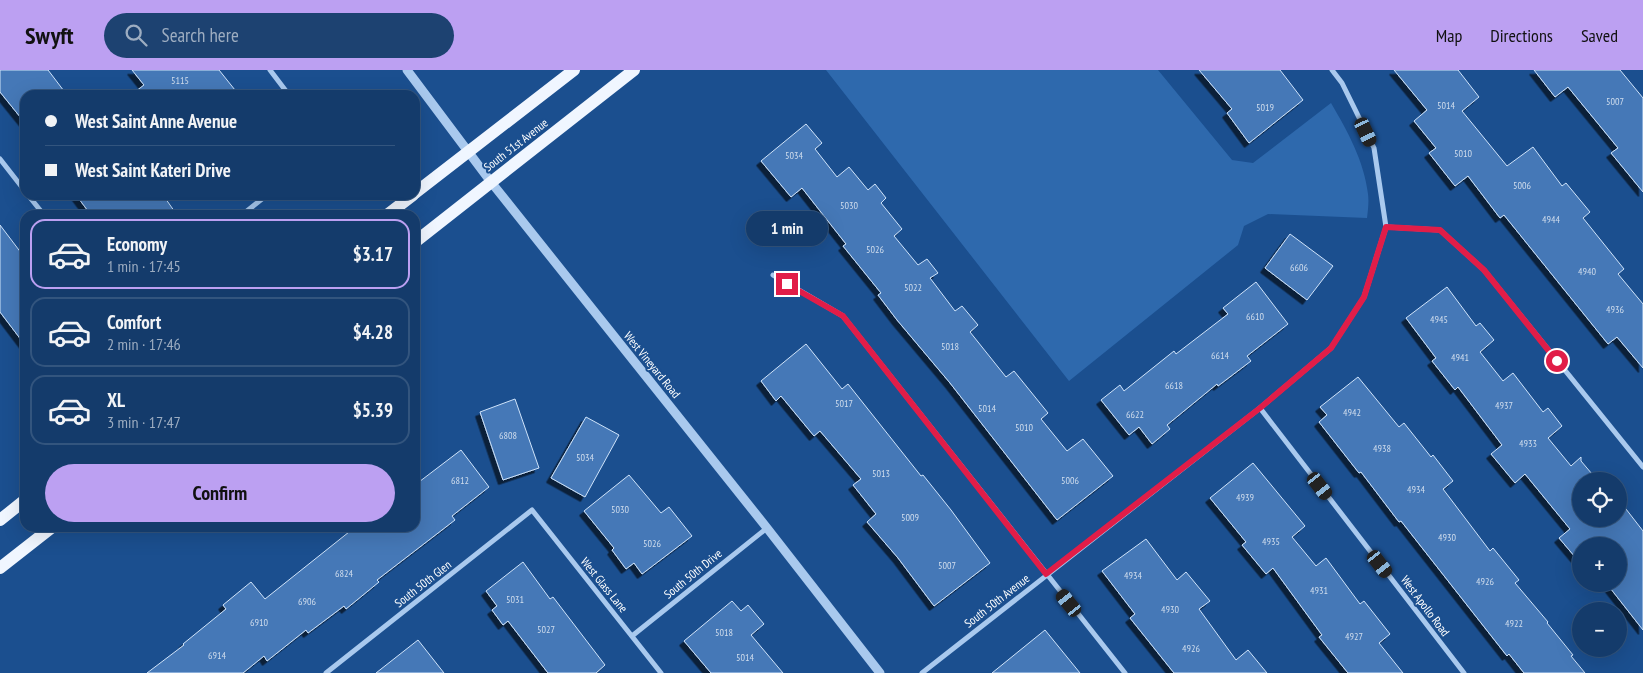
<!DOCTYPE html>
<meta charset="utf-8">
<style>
body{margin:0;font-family:"PT Sans Narrow",sans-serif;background:#1d4271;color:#f1f3f6;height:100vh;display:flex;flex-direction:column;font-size:19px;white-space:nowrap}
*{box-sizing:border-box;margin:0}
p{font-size:16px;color:#9dadc1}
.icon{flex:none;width:28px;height:28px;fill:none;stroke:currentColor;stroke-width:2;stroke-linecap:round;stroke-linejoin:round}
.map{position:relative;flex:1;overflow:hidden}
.drawer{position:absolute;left:20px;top:140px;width:400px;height:322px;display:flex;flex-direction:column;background:#143b6b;border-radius:15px;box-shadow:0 5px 20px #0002,0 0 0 1px #33557e}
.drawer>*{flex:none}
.guide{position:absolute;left:20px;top:20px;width:400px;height:110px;border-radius:15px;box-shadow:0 5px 20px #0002,0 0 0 1px #33557e;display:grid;align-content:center;height:110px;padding:0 25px;background:#143b6b}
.controls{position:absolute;left:1572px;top:402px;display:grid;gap:10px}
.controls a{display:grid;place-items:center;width:55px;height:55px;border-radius:50%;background:#143b6b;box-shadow:0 5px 20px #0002,0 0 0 1px #33557e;font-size:25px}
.end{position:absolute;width:22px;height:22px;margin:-11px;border:6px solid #e11d48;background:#fff;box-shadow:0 0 0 2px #fff}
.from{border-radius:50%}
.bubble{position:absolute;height:35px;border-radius:18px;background:#143b6b;box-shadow:0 5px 20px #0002,0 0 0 1px #33557e;font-size:16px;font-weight:700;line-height:35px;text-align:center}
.car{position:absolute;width:15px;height:30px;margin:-15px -8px;border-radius:6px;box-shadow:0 0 4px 1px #0007;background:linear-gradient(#222 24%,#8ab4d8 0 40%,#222 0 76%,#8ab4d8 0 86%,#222 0)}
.guide b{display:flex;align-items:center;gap:18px;height:48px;font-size:19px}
.guide b+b{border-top:1px solid #33557e}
.guide i{width:12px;height:12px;background:#f1f3f6}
ul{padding:9px 0 0;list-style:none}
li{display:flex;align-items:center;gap:15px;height:70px;margin:0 10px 8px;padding:0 15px;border:2px solid #33557e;border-radius:15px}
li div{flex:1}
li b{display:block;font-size:19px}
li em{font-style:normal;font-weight:700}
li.current{border-color:#bca0f2}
li>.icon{width:45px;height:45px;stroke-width:1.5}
.button{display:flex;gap:10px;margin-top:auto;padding:10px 25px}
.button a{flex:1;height:58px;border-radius:30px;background:#bca0f2;color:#111;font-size:20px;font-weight:700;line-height:58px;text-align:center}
header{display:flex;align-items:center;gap:30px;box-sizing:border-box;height:70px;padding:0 25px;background:#bca0f2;color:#111}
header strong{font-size:24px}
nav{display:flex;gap:28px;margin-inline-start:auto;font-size:18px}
.search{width:350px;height:45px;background:#1d4271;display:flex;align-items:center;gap:12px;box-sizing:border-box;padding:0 18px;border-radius:28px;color:#9dadc1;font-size:19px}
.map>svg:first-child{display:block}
</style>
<header>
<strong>Swyft</strong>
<div class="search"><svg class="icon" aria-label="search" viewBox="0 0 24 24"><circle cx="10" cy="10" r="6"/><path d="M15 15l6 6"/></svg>Search here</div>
<nav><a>Map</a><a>Directions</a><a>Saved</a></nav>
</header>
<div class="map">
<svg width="1643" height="603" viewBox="0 0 1643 603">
<defs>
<filter id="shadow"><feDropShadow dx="-4.5" dy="4.5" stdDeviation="0" flood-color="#0009"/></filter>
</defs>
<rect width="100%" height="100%" fill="#1b4f8f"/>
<!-- green -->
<path fill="#2e69ad" d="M826 0H1158L1232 90 1253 93 1331 33C1348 62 1364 91 1368 124 1369 132 1368 140 1367 148L1268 144 1244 156 1238 175 1069 311Z"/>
<!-- building -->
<g fill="#4478b7" stroke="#cfe3fa" filter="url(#shadow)">
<polygon points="0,0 48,0 67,25 25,25 25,53 0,22"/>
<polygon points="132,0 219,0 239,25 131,25 144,15"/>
<polygon points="1199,0 1280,0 1303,30 1249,73 1227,43 1232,39"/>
<polygon points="1394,0 1458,0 1479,27 1462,41 1507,96 1533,77 1562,116 1566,113 1590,142 1583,148 1624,199 1618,204 1643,234 1643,298 1617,267 1608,274 1504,145 1500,148 1468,106 1455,116 1429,83 1436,78 1414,51 1427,40"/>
<polygon points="1534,0 1620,0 1643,28 1643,122 1611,83 1618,78 1568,17 1555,27"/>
<polygon points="806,54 822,73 815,79 837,107 849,97 868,120 875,114 886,128 881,133 902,159 894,166 918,195 927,189 938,203 930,208 955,241 962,236 978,255 970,262 1006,307 1014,301 1048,343 1041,349 1067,381 1083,369 1113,406 1057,450 950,313 897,250 878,225 881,223 843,176 846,174 802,118 791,127 761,91"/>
<polygon points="76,125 163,125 177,145 91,145"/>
<polygon points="0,155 25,188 25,275 0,242"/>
<polygon points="1290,164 1333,196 1307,230 1265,198"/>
<polygon points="1256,212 1288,254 1247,286 1251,291 1218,316 1217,314 1167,355 1170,359 1152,374 1139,357 1129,365 1101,330 1120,315 1124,321 1174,281 1176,284 1228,244 1223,238"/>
<polygon points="1447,217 1476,256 1480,253 1494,270 1480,282 1503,311 1513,303 1543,342 1548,338 1562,356 1548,368 1571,396 1581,387 1581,391 1598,411 1581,411 1581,449 1619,449 1619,430 1643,461 1643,560 1607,514 1619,514 1619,476 1581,476 1581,494 1559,468 1570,459 1525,404 1515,413 1491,384 1502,375 1458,317 1455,320 1432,291 1436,288 1406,248"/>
<polygon points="806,274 842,319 848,314 921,406 923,405 951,440 990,493 934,536 898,488 867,452 876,444 853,415 861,409 820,361 814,366 781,326 776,331 761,311"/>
<polygon points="1358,307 1399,357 1404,353 1431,387 1433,385 1453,411 1443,419 1490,481 1493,478 1519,510 1515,513 1548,552 1547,553 1573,585 1571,586 1585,603 1524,603 1509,584 1507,586 1401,451 1399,452 1361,402 1359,403 1319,352 1327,345 1320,337"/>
<polygon points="515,329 539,398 503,410 480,342"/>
<polygon points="586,347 619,365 585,427 551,408"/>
<polygon points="461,380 489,417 452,446 455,450 377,510 379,512 346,539 344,536 308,563 306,560 267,591 264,586 243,603 147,603 184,575 183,574 226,539 223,535 251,512 265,529 354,458 415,458 415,415"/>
<polygon points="1253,393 1305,456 1292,467 1316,496 1326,488 1360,534 1364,531 1390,564 1379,573 1403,603 1348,603 1319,567 1322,565 1273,498 1266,504 1242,475 1246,472 1210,428"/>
<polygon points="629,405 661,443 669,437 692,466 642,504 634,493 626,499 612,480 614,478 584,441"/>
<polygon points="1146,469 1177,510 1186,502 1210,531 1199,539 1236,590 1248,580 1267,603 1174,603 1130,548 1135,544 1102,501"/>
<polygon points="523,492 550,529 553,527 605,595 596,603 548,603 508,551 503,555 492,540 497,536 486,521"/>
<polygon points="732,531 741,541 748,535 764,554 751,565 783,603 711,603 684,571"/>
<polygon points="1045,560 1080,603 992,603"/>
<polygon points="418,570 444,603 376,603"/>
</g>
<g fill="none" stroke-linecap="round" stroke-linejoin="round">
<!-- minor -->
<g stroke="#a9c9ee" stroke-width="5">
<polyline points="270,0 289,25"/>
<polyline points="1332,0 1342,13 1374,78 1386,157 1440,160 1484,200 1643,397"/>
<polyline points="0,89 25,121"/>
<polyline points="28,125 44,145"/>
<polyline points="242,145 267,125"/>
<polyline points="773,205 843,246 1125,603"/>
<polyline points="1260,338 1464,603"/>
<polyline points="632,566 767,458"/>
<polyline points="326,603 532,440 661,603"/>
<polyline points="922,603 1260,338 1331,278 1364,227 1386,157"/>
</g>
<!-- tertiary -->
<polyline stroke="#a9c9ee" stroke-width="9" points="407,0 491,112 767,458 880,603"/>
<!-- primary -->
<g stroke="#f0f6ff" stroke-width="12">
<polyline points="415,123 574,0"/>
<polyline points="387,145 413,125"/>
<polyline points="415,172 634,0"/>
<polyline points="0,450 25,430"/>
<polyline points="0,498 51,458"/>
</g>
</g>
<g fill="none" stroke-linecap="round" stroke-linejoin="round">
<!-- route -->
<polyline stroke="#e11d48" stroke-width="6" points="787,214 843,246 1046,504 1260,338 1331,278 1364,227 1386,157 1440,160 1484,200 1557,291"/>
</g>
<g text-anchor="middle" stroke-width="4" stroke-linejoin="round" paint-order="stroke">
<!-- number labels -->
<g font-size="10" fill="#d0dded">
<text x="180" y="14">5115</text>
<text x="1615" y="35">5007</text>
<text x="1446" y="39">5014</text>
<text x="1265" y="41">5019</text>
<text x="1463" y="87">5010</text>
<text x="794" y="89">5034</text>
<text x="1522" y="119">5006</text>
<text x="849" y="139">5030</text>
<text x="1551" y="153">4944</text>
<text x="875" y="183">5026</text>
<text x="1299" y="201">6606</text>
<text x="1587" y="205">4940</text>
<text x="913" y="221">5022</text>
<text x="1615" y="243">4936</text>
<text x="1255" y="250">6610</text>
<text x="1439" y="253">4945</text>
<text x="950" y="280">5018</text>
<text x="1220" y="289">6614</text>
<text x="1460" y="291">4941</text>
<text x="1174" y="319">6618</text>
<text x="844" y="337">5017</text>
<text x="1504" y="339">4937</text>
<text x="987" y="342">5014</text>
<text x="1352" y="346">4942</text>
<text x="1135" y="348">6622</text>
<text x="1024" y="361">5010</text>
<text x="508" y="369">6808</text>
<text x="1528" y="377">4933</text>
<text x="1382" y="382">4938</text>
<text x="585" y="391">5034</text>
<text x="881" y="407">5013</text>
<text x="460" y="414">6812</text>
<text x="1070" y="414">5006</text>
<text x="1416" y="423">4934</text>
<text x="1245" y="431">4939</text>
<text x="620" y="443">5030</text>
<text x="910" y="451">5009</text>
<text x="1447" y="471">4930</text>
<text x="1271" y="475">4935</text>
<text x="652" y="477">5026</text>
<text x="947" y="499">5007</text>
<text x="344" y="507">6824</text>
<text x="1133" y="509">4934</text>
<text x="1485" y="515">4926</text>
<text x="1319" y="524">4931</text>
<text x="515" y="533">5031</text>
<text x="307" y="535">6906</text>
<text x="1170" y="543">4930</text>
<text x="259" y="556">6910</text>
<text x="1514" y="557">4922</text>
<text x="546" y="563">5027</text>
<text x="724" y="566">5018</text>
<text x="1354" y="570">4927</text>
<text x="1191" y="582">4926</text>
<text x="217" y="589">6914</text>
<text x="745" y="591">5014</text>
</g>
<!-- street labels -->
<g font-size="12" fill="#fff" stroke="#1b4f8f">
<text transform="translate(516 75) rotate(-38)" y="4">South 51st Avenue</text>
<text transform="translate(652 295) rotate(51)" y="4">West Vineyard Road</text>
<text transform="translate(693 504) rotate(-39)" y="4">South 50th Drive</text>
<text transform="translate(423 514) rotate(-38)" y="4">South 50th Glen</text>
<text transform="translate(604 515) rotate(51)" y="4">West Glass Lane</text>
<text transform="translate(997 531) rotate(-38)" y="4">South 50th Avenue</text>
<text transform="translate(1425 536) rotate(53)" y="4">West Apollo Road</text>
</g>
</g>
</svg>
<div class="controls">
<a><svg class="icon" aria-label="locate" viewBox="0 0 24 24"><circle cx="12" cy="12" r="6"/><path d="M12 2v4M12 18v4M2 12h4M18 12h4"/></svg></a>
<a>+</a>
<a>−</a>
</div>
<i class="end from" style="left:1557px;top:291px"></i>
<i class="end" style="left:787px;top:214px"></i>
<div class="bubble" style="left:746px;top:141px;width:82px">1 min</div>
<i class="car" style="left:1366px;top:62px;rotate:155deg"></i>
<i class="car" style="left:1320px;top:416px;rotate:142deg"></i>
<i class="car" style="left:1380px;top:494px;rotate:142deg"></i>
<i class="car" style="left:1069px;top:533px;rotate:321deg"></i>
<div class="guide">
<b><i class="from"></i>West Saint Anne Avenue</b>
<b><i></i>West Saint Kateri Drive</b>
</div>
<section class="drawer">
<ul>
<li class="current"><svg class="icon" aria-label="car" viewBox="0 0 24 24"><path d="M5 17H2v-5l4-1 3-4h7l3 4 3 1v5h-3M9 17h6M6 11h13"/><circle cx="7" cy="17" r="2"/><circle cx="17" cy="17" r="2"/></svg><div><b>Economy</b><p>1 min · 17:45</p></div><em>$3.17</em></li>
<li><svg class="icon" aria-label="car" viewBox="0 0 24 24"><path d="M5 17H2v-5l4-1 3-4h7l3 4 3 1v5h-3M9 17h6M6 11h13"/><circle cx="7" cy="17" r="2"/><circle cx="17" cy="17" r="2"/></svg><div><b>Comfort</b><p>2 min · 17:46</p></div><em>$4.28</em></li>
<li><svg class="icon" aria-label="car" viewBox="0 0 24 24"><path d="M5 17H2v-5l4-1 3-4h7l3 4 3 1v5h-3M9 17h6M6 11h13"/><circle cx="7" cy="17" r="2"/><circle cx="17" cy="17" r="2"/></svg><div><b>XL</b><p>3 min · 17:47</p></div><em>$5.39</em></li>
</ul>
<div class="button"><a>Confirm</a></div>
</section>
</div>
